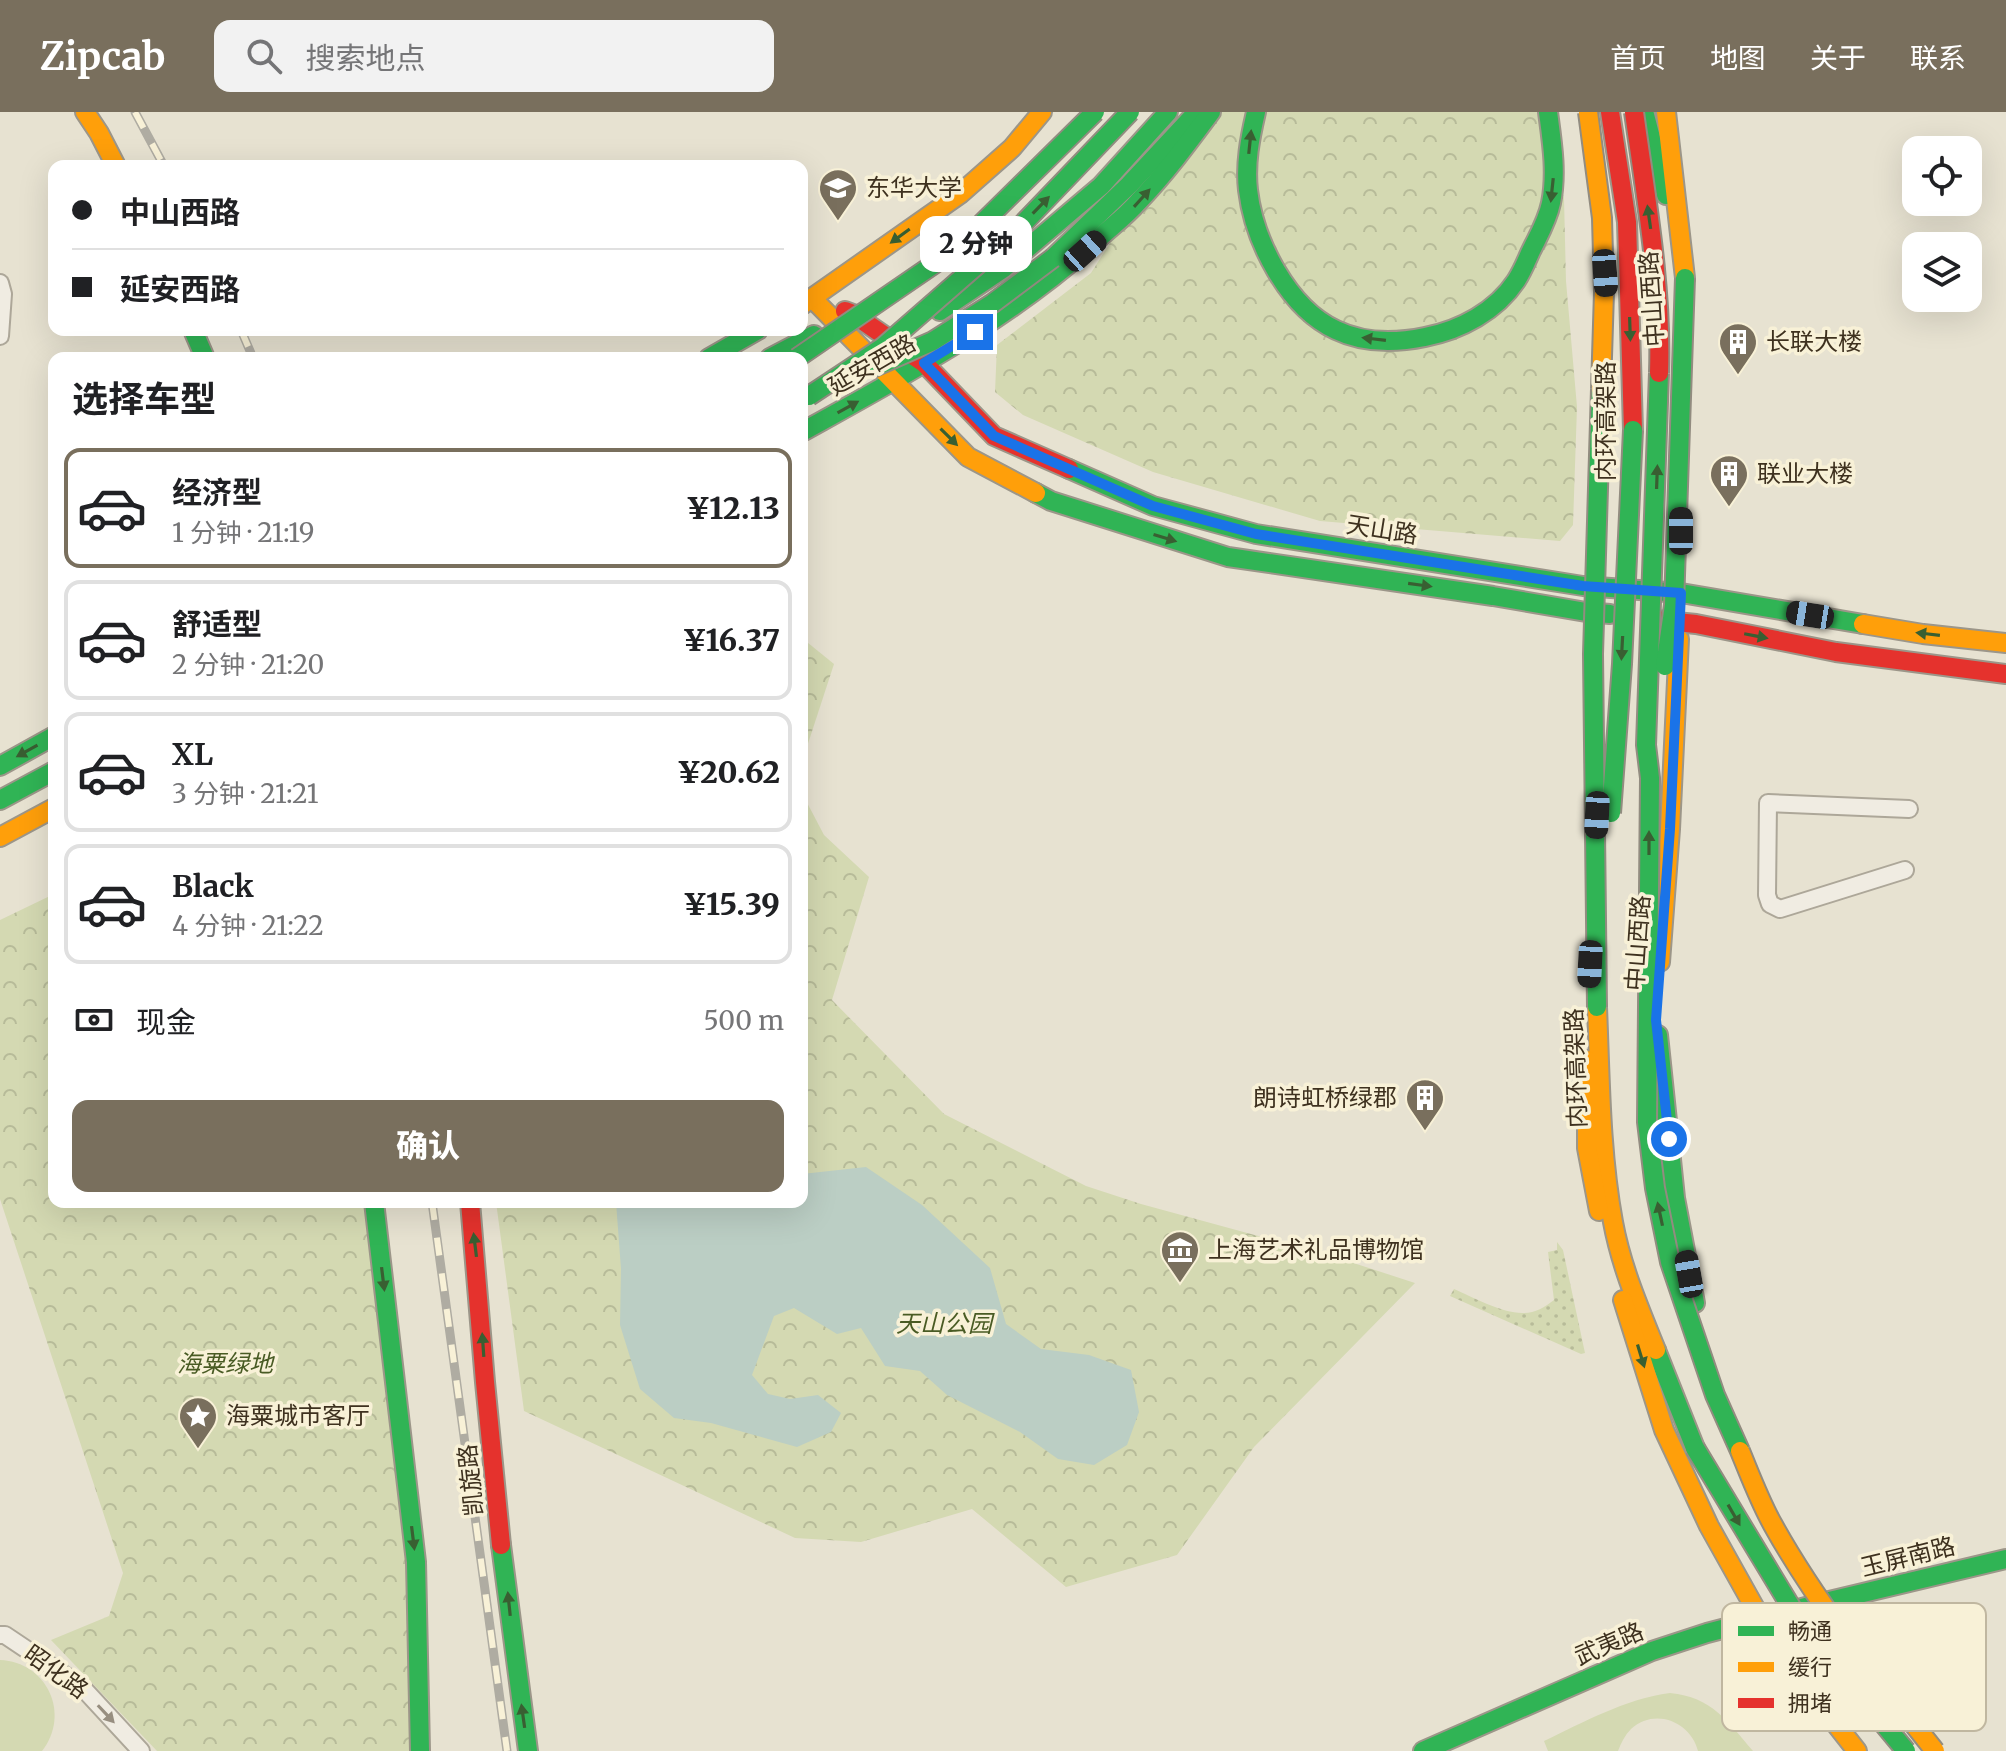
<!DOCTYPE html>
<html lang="zh">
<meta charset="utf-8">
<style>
body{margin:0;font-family:Merriweather,"Noto Sans SC",serif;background:#f2f2f2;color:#202124;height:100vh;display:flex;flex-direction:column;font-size:30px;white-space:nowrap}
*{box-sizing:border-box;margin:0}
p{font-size:26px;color:#757577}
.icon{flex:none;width:44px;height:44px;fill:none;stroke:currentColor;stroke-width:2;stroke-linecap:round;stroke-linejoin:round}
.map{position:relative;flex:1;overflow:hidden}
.sheet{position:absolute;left:48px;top:240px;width:760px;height:856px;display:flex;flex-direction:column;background:#fff;border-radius:16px;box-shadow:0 8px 32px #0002}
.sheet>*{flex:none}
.guide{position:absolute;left:48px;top:48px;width:760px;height:176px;border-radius:16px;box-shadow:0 8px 32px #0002;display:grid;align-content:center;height:176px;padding:0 24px;background:#fff}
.fabs{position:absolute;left:1902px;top:24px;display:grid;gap:16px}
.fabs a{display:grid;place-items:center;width:80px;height:80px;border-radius:16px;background:#fff;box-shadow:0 8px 32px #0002;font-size:40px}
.end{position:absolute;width:36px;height:36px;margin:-18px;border:10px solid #1a73e8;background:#fff;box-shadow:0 0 0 4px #fff}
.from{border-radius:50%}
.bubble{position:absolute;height:56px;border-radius:16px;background:#fff;box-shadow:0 8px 32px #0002;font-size:26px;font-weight:800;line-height:56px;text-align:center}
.car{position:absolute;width:24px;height:48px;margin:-24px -12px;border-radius:10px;box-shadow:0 0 6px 2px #0007;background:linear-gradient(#222 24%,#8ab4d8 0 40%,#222 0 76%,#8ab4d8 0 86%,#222 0)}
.guide b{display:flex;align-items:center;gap:28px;height:76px;font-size:30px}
.guide b+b{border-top:2px solid #e0e0e0}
.guide i{width:20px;height:20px;background:#202124}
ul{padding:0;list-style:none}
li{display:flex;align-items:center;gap:24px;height:120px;margin:0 16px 12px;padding:0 8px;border:4px solid #e0e0e0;border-radius:16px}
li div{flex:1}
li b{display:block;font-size:30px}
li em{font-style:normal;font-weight:800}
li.on{border-color:#796f5d}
li>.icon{width:72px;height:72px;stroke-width:1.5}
h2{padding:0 24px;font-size:36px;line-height:96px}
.pay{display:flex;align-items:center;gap:20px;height:88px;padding:0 24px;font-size:30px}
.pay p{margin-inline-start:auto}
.primary-button{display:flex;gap:16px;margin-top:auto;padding:16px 24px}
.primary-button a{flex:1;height:92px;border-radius:16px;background:#796f5d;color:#fff;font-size:32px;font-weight:800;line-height:92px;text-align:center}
header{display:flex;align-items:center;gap:48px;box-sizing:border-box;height:112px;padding:0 40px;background:#796f5d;color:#fff}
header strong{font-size:38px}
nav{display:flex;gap:44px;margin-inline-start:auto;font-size:28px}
.search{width:560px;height:72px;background:#f2f2f2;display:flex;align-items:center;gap:20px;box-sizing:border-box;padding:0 28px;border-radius:16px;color:#757577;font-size:30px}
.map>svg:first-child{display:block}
</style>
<header>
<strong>Zipcab</strong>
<div class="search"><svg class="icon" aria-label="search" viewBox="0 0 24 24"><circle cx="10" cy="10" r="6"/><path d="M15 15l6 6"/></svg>搜索地点</div>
<nav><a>首页</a><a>地图</a><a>关于</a><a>联系</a></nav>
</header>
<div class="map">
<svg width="2006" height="1639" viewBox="0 0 2006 1639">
<defs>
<pattern id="forest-crowns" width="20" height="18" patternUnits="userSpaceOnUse" patternTransform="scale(2)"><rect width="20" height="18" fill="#d4d9b2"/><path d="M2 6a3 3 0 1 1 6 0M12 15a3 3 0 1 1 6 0" fill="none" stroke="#b7bb99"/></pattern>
<pattern id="garden-dots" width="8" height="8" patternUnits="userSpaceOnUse" patternTransform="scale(2)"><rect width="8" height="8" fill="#d4d9b2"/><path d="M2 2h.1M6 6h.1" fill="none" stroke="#b7bb99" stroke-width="1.8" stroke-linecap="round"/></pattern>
</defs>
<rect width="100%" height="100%" fill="#e7e2d1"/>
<!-- grass -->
<g fill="#d4d9b2">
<path d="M0 1548C47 1550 71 1602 42 1639H0Z"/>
<path d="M1670 1581C1712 1585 1727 1609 1753 1639H1698C1691 1610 1655 1595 1631 1617 1625 1623 1621 1631 1618 1639H1548L1544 1629C1584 1610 1625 1587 1670 1581Z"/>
</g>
<!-- forest -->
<g fill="url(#forest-crowns)">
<polygon points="1193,0 1540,0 1564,86 1566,169 1577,295 1573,413 1560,429 1320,409 1153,360 1023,303 995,280 997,233 1091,161"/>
<polygon points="802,526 834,552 802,650"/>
<polygon points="802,681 824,723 869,765 832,888 944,1002 1086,1074 1141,1092 1332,1144 1415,1171 1254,1335 1177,1443 1066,1475 972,1397 861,1430 795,1426 524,1299 496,1090 802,1090"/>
<polygon points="54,782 54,1090 369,1090 413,1451 412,1639 157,1639 51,1528 109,1504 123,1461 0,1087 0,808"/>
</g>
<!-- garden -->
<path fill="url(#garden-dots)" d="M1557 1130 1563 1138 1585 1241 1581 1242 1450 1184 1454 1177C1472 1185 1504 1202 1524 1201 1535 1201 1545 1195 1554 1188L1548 1140 1557 1138Z"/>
<!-- water -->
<polygon fill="#bbcec4" points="866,1055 922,1093 990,1156 1006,1212 1041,1237 1089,1243 1131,1258 1139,1300 1127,1333 1094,1353 1058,1347 1020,1320 947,1283 920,1259 885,1254 861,1216 837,1222 794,1196 774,1204 752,1263 768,1282 790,1287 818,1283 841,1301 831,1320 797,1335 711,1311 674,1306 640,1277 620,1213 621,1157 616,1090 802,1090 802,1062"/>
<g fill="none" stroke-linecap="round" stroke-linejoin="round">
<defs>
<g id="street">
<polyline points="0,171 3,182 0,224"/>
<polyline points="1905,758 1780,797 1770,792 1767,783 1768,691 1909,697"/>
<polyline points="0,1523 5,1523 81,1574 141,1639"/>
</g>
<g id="fast">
<path d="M1256 0C1250 26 1245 52 1248 78 1254 129 1288 196 1336 218 1363 231 1396 231 1425 225 1461 218 1496 199 1516 169 1522 160 1526 150 1530 141 1538 124 1547 110 1551 91 1557 61 1552 30 1548 0"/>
<polyline points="1645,3 1666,83"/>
<polyline points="1053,146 1129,73 1197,0"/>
<polyline points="940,199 1004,156 1101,74 1168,0"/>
<polyline points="193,218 205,246"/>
<polyline points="709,246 758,218"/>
<polyline points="770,246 814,223"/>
<path d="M802 320C905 263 1010 207 1098 127 1111 115 1126 104 1138 90 1165 62 1188 31 1211 0"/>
<polyline points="1069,357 1153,394 1256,422 1583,474 1681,481 1863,512"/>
<polyline points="1036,381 1051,389 1228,445 1493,484 1586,500 1610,502"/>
<polyline points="0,654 54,624"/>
<polyline points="0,688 54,659"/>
<polyline points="1658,923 1675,1086 1695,1191"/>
<polyline points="374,1090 416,1450 420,1639"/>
<polyline points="1656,1238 1695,1336"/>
<polyline points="501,1433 528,1639"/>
<polyline points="1423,1639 1652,1539 1707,1521 1821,1491 2006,1447"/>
</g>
<g id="slow">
<polyline points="85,0 99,21 116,54"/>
<polyline points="1666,0 1685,166"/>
<polyline points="813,187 968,345 1036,381"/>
<polyline points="802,193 960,82 1012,36 1042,0"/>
<polyline points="1863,512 1923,522 2006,531"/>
<polyline points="0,725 54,696"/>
<polyline points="1660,850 1670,717 1679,527"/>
<path d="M1597 895C1600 966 1600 1039 1613 1110 1621 1154 1639 1196 1656 1238"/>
<polyline points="1587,948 1587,1036 1599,1099"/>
<polyline points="1623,1188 1664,1318 1709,1414 1761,1507 1791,1555 1857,1639"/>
</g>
<g id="jam">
<polyline points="1610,0 1627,110 1633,318"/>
<polyline points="845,199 853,202 924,251 994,324 1069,357"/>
<polyline points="1656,508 1696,512 1836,540 2006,562"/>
<polyline points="470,1090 485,1270 501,1433"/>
</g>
</defs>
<!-- street casing -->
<use href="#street" stroke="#ada799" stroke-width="20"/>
<!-- fast casing -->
<use href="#fast" stroke="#9c9689" stroke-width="22"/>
<!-- slow casing -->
<use href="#slow" stroke="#9c9689" stroke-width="22"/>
<!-- jam casing -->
<use href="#jam" stroke="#9c9689" stroke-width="22"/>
<!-- street -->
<use href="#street" stroke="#f0ece2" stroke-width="16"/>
<!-- fast -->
<use href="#fast" stroke="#30b455" stroke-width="18"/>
<!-- slow -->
<use href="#slow" stroke="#ff9f0a" stroke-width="18"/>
<!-- jam -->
<use href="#jam" stroke="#e5322d" stroke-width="18"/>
<defs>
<g id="rail">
<polyline points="135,0 164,54"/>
<polyline points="241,218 253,246"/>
<polyline points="432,1090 507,1639"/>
</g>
</defs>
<!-- rail casing -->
<use href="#rail" stroke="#afaca2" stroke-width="9"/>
<!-- rail -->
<use href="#rail" stroke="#f8f1d7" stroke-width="6" stroke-dasharray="18" stroke-linecap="butt"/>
<defs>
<g id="fast-bridge">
<polyline points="797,246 956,137 1095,0"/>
<polyline points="872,256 933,229 993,191 1053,146"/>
<polyline points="1659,261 1646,633 1650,666 1647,1010 1655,1076 1670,1150 1715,1283 1740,1339"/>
<polyline points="809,284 883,235 1016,119 1130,0"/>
<polyline points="1665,554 1674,493 1685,166"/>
<polyline points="1611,701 1622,552 1633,318"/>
<polyline points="1597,895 1593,542 1601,277"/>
<polyline points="1695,1336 1791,1495 1825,1541 1906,1639"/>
</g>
<g id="slow-bridge">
<polyline points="1588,0 1602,106 1604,180 1601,277"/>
<path d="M1740 1339C1750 1363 1760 1390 1773 1413 1818 1494 1877 1566 1935 1639"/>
</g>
<path id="jam-bridge" d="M1634 0C1646 87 1662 174 1659 261"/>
</defs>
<!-- fast-bridge casing -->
<use href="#fast-bridge" stroke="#928c80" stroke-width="22" stroke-linecap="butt"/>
<!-- slow-bridge casing -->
<use href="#slow-bridge" stroke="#928c80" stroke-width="22" stroke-linecap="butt"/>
<!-- jam-bridge casing -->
<use href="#jam-bridge" stroke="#928c80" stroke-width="22" stroke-linecap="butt"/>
<!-- fast-bridge -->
<use href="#fast-bridge" stroke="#30b455" stroke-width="18"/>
<!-- slow-bridge -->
<use href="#slow-bridge" stroke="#ff9f0a" stroke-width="18"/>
<!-- jam-bridge -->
<use href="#jam-bridge" stroke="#e5322d" stroke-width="18"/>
</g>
<!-- one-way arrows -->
<defs><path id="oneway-solid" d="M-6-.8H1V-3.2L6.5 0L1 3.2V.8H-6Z" transform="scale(2)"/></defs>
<g fill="#395f32">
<use href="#oneway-solid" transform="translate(1250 30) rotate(-84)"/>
<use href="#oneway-solid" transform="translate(1552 78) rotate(96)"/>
<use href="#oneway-solid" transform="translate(1142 86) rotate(-48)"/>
<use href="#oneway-solid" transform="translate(1041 93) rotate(-46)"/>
<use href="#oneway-solid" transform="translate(1649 105) rotate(-98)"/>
<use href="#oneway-solid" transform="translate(900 124) rotate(144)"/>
<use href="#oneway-solid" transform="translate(1630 217) rotate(88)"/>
<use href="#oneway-solid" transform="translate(1374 227) rotate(-173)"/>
<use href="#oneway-solid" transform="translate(848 295) rotate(-29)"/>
<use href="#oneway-solid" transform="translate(949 325) rotate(45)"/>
<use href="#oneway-solid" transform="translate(1657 365) rotate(-88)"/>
<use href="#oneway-solid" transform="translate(1165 426) rotate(17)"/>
<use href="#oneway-solid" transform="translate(1420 473) rotate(8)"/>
<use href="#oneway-solid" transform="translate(1928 522) rotate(-173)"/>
<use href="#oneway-solid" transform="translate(1756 524) rotate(11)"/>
<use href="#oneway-solid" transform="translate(1622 536) rotate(93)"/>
<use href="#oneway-solid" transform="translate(27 639) rotate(151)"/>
<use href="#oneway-solid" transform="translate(1649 731) rotate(-90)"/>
<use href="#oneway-solid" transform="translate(1660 1102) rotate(-102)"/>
<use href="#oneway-solid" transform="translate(475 1133) rotate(-97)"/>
<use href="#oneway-solid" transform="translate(383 1167) rotate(83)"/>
<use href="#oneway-solid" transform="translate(483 1233) rotate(-94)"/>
<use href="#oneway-solid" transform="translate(1641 1244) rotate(73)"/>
<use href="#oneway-solid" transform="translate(1734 1403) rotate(60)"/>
<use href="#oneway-solid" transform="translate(413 1426) rotate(83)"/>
<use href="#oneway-solid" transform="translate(509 1492) rotate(-96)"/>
<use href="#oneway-solid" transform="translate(523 1604) rotate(-98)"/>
</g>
<use fill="#978e80" href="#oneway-solid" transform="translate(106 1602) rotate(47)"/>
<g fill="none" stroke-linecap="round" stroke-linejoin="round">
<!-- route -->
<polyline stroke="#1a73e8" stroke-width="10" points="975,220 924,251 994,324 1153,394 1256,422 1583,474 1681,481 1670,717 1656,908 1669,1027"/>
</g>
<!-- icons -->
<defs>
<symbol id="university-pin" viewBox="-11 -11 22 30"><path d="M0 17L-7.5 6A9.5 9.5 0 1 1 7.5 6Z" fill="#796f5d" stroke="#f8f1d7"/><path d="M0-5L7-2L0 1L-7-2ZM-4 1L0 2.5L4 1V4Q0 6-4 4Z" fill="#fff"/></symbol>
<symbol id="building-pin" viewBox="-11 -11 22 30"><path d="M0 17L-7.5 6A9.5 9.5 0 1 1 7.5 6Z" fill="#796f5d" stroke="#f8f1d7"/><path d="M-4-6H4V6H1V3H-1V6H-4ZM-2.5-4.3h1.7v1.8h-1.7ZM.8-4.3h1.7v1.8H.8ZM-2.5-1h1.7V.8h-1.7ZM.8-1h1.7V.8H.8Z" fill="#fff"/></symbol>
<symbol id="museum-pin" viewBox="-11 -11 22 30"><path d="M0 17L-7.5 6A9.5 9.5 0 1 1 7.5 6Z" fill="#796f5d" stroke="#f8f1d7"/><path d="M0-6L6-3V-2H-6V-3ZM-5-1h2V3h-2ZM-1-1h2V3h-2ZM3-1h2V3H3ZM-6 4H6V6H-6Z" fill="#fff"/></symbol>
<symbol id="sight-pin" viewBox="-11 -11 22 30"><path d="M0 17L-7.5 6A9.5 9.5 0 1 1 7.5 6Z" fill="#796f5d" stroke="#f8f1d7"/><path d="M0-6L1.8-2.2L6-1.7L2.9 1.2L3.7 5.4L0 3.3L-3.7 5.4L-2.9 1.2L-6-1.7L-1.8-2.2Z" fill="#fff"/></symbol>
</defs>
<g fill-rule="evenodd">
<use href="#university-pin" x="816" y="54" width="44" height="60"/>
<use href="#building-pin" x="1716" y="208" width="44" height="60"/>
<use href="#building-pin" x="1707" y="340" width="44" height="60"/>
<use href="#building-pin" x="1403" y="964" width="44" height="60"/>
<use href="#museum-pin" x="1158" y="1116" width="44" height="60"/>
<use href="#sight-pin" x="176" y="1282" width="44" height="60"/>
</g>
<g text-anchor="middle" stroke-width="7" stroke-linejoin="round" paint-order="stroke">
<!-- poi labels -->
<g font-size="24" fill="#3e311f" stroke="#f8f1d7" text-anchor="start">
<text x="866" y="84">东华大学</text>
<text x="1766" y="238">长联大楼</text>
<text x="1757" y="370">联业大楼</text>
<text x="1397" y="994" text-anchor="end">朗诗虹桥绿郡</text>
<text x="1208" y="1146">上海艺术礼品博物馆</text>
<text x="226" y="1312">海粟城市客厅</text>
</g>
<!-- street labels -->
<g font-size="24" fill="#3e311f" stroke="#f8f1d7">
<text transform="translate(1652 187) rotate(-94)" y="8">中山西路</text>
<text transform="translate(872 253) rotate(-30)" y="8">延安西路</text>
<text transform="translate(1606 309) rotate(-90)" y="8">内环高架路</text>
<text transform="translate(1382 418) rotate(9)" y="8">天山路</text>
<text transform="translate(1638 831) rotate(-86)" y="8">中山西路</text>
<text transform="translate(1576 956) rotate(-92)" y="8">内环高架路</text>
<text transform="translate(471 1368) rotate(-96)" y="8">凯旋路</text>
<text transform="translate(1908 1445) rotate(-14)" y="8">玉屏南路</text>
<text transform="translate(1609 1532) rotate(-23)" y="8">武夷路</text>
<text transform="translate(56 1560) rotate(36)" y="8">昭化路</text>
</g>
<!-- park labels -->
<g font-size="24" font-style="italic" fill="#495b24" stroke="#f8f1d7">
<text x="944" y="1220">天山公园</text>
<text x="225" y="1260">海粟绿地</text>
</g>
</g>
<!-- legend -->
<rect x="1722" y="1491" width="264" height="128" rx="12" fill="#f8f1d7" stroke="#c0b7a0" stroke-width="2"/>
<rect x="1738" y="1514" width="36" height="10" fill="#30b455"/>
<rect x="1738" y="1550" width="36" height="10" fill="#ff9f0a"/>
<rect x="1738" y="1586" width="36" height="10" fill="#e5322d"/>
<g font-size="22" fill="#3e311f">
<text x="1788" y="1527">畅通</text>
<text x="1788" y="1563">缓行</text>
<text x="1788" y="1599">拥堵</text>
</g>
</svg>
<div class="fabs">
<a><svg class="icon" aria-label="locate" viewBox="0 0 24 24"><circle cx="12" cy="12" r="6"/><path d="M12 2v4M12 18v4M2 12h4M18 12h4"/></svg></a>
<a><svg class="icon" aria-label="layers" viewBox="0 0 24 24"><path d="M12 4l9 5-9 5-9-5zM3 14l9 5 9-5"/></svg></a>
</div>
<i class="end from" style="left:1669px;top:1027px"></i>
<i class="end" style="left:975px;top:220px"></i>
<div class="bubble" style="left:920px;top:104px;width:112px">2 分钟</div>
<i class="car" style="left:1085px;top:139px;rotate:48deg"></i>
<i class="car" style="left:1605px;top:161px;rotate:176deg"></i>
<i class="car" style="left:1681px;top:419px;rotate:0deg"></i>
<i class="car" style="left:1810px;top:503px;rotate:279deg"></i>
<i class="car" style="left:1597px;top:703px;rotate:183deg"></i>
<i class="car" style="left:1590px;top:852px;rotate:183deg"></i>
<i class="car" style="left:1689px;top:1162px;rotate:350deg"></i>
<div class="guide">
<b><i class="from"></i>中山西路</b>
<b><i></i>延安西路</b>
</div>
<section class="sheet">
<h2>选择车型</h2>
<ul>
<li class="on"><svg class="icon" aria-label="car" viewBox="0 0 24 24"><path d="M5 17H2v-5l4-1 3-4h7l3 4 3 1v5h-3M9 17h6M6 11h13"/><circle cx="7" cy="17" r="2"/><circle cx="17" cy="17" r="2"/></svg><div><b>经济型</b><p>1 分钟 · 21:19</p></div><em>¥12.13</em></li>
<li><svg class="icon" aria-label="car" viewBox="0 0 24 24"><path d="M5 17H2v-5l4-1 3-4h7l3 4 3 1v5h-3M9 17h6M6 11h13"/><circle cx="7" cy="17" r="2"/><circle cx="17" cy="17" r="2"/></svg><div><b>舒适型</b><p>2 分钟 · 21:20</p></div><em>¥16.37</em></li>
<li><svg class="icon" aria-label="car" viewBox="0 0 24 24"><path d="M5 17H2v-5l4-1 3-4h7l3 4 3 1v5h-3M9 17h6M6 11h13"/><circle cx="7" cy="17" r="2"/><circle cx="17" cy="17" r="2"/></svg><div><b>XL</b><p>3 分钟 · 21:21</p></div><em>¥20.62</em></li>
<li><svg class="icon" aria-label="car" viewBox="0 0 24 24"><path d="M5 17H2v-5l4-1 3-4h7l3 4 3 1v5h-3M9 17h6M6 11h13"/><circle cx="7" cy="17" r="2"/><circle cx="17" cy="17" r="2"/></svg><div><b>Black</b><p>4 分钟 · 21:22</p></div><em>¥15.39</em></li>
</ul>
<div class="pay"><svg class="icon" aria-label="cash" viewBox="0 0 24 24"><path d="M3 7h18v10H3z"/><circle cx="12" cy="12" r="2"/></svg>现金<p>500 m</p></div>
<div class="primary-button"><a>确认</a></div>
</section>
</div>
